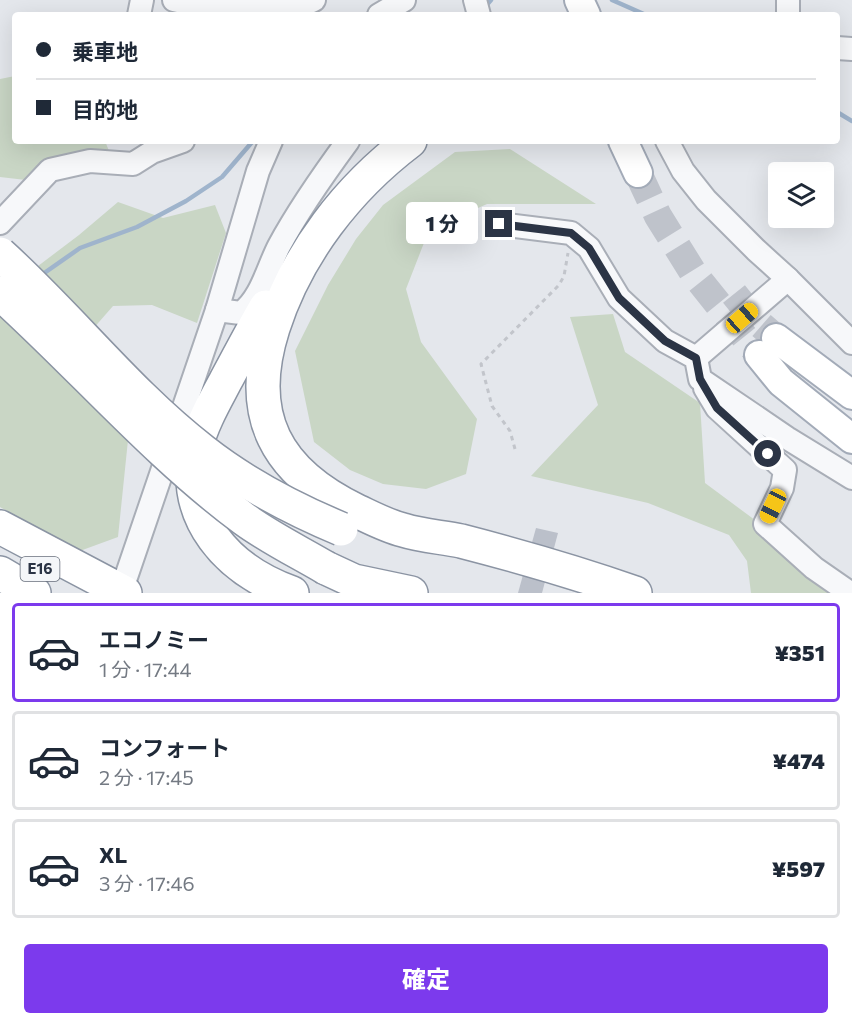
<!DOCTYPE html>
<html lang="ja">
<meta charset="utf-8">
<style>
body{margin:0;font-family:Commissioner,"Noto Sans JP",sans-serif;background:#f6f6f7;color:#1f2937;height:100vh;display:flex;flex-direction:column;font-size:22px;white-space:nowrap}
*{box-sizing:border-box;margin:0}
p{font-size:20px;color:#747a83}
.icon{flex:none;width:33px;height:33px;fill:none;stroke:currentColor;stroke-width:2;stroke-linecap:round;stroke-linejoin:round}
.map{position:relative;height:593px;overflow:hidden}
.side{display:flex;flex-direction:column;background:#fff;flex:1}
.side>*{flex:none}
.top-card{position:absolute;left:12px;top:12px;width:828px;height:132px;border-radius:6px;box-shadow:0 6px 24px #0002;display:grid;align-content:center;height:132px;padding:0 24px;background:#fff}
.buttons{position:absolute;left:768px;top:162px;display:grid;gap:12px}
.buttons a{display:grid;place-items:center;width:66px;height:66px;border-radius:6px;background:#fff;box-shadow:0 6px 24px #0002;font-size:30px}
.end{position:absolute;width:27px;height:27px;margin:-14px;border:8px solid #2b3445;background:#fff;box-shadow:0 0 0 3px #fff}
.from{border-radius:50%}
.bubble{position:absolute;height:42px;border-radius:6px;background:#fff;box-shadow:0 6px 24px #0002;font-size:20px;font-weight:800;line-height:42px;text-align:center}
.car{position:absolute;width:18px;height:36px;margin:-18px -9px;border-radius:8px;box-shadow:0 0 4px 2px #0007;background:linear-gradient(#f5c518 24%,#345 0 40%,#f5c518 0 76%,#345 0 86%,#f5c518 0)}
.top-card b{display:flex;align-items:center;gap:21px;height:57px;font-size:22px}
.top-card b+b{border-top:2px solid #e0e1e3}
.top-card i{width:15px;height:15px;background:#1f2937}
ul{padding:10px 0 0;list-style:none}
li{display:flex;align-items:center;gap:18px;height:99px;margin:0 12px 9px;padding:0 12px;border:3px solid #e0e1e3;border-radius:6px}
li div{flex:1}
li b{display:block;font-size:22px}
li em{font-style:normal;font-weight:800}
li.selected{border-color:#7c3aed}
li>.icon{width:54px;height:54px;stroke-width:1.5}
.button{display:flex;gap:12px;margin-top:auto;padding:12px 24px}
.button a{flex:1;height:69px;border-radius:6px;background:#7c3aed;color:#fff;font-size:24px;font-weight:800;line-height:69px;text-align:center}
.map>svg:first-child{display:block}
</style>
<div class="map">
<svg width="852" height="593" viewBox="0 0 852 593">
<rect width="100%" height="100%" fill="#e4e7ec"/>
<!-- green -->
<g fill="#c9d6c5">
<polygon points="15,76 15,141 105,141 109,151 43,182 0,177 0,79"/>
<polygon points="510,149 596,204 487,204 429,230 406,289 421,342 477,419 466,474 426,489 383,484 350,470 314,442 295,351 328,285 356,239 383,205 455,152"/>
<polygon points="118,202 163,218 215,205 226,233 197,323 152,305 113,306 78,346 128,440 118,537 77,552 0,507 0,290 13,285 79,235"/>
<polygon points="613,314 625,352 700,403 705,483 767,529 828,593 751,593 747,561 729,535 648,503 531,476 598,405 570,317"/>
</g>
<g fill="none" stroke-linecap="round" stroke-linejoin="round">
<!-- stream -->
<g stroke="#9fb4cc" stroke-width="4.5">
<polyline points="612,0 646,15"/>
<polyline points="484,8 491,0"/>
<polyline points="837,112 852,121"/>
<polyline points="40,276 80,248 137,227 186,201 222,177 253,141"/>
</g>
</g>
<!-- building -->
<polygon fill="#bbc0ca" points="536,528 558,533 542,593 518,593"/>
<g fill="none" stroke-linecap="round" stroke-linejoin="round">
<!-- major-tunnel -->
<g stroke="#bfc3cb" stroke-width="28" stroke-dasharray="28 14" stroke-linecap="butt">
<polyline points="638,173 658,216 694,274 759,355"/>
<polyline points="734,294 754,319 776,338"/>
</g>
<defs>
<g id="minor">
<path d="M174 0C202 7 264 14 292 8 299 7 307 3 314 0"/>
<polyline points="475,0 479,15"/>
<polyline points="139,15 142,0"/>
<polyline points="379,15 404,0"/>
<polyline points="788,15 788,0"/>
<polyline points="837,48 852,49"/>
<polyline points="667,141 683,171 706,200 756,250 788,279 852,343"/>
<polyline points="0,223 50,170 90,161 133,164 152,152 183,141"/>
<polyline points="499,224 571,233 589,248 619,298 665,341 696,358 700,379 787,438 852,478"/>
<path d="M217 310 241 313C261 299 268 267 279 246 299 209 323 175 348 141"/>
<polyline points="696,358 788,279"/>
<polyline points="705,388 717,408 785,470 782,488 765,524 814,568 850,593"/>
<polyline points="124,583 217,310 258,171 271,141"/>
</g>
<g id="major">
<polyline points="579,0 586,15"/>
<polyline points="623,141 638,173"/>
<polyline points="776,338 852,395"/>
<polyline points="759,355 781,382 852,439"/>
</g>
<g id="highway">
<path d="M410 141C348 188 297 253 273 328 245 416 276 472 357 511 372 518 387 526 403 530 422 536 442 537 461 541 519 556 578 573 635 593"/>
<path d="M266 307C252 331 239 356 226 380 215 401 202 423 196 447 180 519 228 570 292 593"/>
<polyline points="0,527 125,593"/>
<polyline points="326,568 354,581 411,593"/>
<polyline points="0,573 34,593"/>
</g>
</defs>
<!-- minor casing -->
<use href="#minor" stroke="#a9aeb7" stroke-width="26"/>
<!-- major casing -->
<use href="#major" stroke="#a3abb8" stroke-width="32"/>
<!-- highway casing -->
<use href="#highway" stroke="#8b94a3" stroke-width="36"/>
<!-- path -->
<polyline stroke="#c2c5cb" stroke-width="3" stroke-dasharray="4.5 4.5" stroke-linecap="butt" points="515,449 510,431 492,406 481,364 559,285 564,276 568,253"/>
<!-- minor -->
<use href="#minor" stroke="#f7f8fa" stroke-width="22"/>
<!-- major -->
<use href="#major" stroke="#fff" stroke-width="28"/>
<!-- highway -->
<use href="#highway" stroke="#fff" stroke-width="33"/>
<defs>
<g id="highway-bridge">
<path d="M0 254C70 317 128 393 203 451 245 484 291 508 341 529"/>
<path d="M0 293C82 367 155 453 244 519 270 538 299 552 326 568"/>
</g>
</defs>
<!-- highway-bridge casing -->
<use href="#highway-bridge" stroke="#8b94a3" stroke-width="36" stroke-linecap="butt"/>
<!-- highway-bridge -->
<use href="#highway-bridge" stroke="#fff" stroke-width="33"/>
</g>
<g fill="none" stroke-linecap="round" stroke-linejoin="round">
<!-- route -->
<polyline stroke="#2b3445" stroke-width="8" points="499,224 571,233 589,248 619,298 665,341 696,358 700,379 717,408 768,454"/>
</g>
<g text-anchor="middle" stroke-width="4.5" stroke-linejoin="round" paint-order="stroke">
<!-- shield labels -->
<rect fill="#f4f6f9" stroke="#676e7b" stroke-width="1.5" x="20.5" y="557" width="39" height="24" rx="4.5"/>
<g font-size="15" font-weight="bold" fill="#2b3445">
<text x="40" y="574">E16</text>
</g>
</g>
</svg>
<div class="buttons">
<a><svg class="icon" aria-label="layers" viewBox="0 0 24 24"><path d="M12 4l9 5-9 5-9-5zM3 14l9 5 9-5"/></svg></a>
</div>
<i class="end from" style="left:768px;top:454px"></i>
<i class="end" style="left:499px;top:224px"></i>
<div class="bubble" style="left:406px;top:202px;width:72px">1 分</div>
<i class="car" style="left:742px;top:318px;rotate:49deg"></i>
<i class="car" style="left:773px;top:506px;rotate:206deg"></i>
<div class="top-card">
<b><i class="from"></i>乗車地</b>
<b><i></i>目的地</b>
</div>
</div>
<section class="side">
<ul>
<li class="selected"><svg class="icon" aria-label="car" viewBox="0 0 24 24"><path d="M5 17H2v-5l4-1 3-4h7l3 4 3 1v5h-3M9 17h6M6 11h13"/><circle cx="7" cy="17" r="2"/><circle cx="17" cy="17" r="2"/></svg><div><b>エコノミー</b><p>1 分 · 17:44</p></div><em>¥351</em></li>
<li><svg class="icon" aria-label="car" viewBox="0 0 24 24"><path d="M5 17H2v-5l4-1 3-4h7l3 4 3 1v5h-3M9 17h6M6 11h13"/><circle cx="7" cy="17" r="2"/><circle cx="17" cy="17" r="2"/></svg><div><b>コンフォート</b><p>2 分 · 17:45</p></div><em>¥474</em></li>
<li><svg class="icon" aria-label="car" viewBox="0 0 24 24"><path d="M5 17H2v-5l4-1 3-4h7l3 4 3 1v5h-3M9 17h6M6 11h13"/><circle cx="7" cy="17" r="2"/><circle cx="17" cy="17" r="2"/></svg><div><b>XL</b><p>3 分 · 17:46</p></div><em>¥597</em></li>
</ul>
<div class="button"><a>確定</a></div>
</section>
